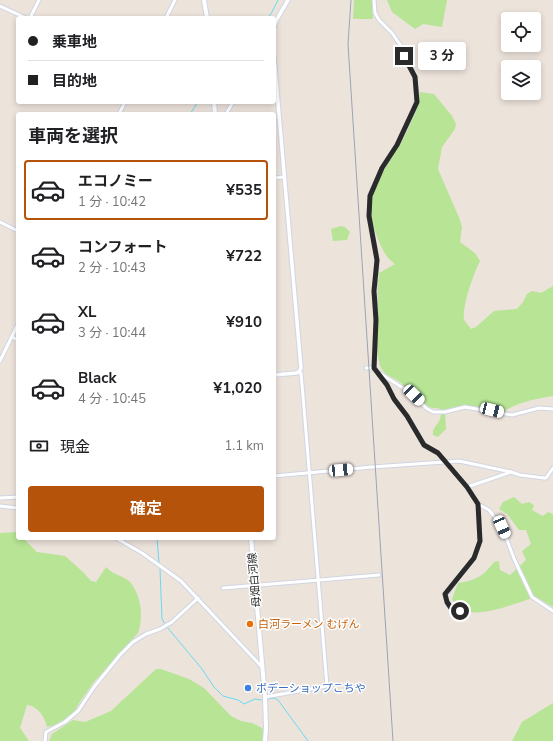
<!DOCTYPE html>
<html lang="ja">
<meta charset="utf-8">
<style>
body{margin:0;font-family:"Nunito Sans","Noto Sans JP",sans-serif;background:#f6f6f6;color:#202124;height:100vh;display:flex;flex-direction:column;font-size:15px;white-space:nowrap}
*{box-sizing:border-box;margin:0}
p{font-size:13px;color:#757577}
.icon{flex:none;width:22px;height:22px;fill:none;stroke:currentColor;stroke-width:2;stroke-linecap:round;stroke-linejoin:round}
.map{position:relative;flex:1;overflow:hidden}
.sheet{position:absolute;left:16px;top:112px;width:260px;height:428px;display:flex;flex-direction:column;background:#fff;border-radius:4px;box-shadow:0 2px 6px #0003}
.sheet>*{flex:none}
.hud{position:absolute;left:16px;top:16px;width:260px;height:88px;border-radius:4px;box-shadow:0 2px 6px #0003;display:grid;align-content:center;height:88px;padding:0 12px;background:#fff}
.controls{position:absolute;left:501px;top:12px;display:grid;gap:8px}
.controls a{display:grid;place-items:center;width:40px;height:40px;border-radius:4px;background:#fff;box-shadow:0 2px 6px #0003;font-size:20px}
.end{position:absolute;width:18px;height:18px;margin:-9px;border:5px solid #2a2a2a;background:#fff;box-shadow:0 0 0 2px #fff}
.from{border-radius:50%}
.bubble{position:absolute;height:28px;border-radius:4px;background:#fff;box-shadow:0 2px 6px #0003;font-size:13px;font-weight:700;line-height:28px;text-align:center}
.car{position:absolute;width:12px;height:24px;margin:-12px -6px;border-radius:5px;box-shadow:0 0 3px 1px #0007;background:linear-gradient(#fff 24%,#345 0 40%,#fff 0 76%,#345 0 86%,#fff 0)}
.hud b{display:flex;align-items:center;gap:14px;height:38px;font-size:15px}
.hud b+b{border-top:1px solid #e0e0e0}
.hud i{width:10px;height:10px;background:#202124}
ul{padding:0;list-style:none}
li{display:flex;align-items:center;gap:12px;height:60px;margin:0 8px 6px;padding:0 4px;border:2px solid transparent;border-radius:4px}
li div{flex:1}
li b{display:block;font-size:15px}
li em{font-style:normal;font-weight:700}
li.on{border-color:#b45309}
li>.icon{width:36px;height:36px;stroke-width:1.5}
h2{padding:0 12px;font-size:18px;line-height:48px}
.pay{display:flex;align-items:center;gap:10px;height:44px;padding:0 12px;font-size:15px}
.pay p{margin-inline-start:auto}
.button{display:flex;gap:8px;margin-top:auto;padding:8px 12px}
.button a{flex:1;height:46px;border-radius:4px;background:#b45309;color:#fff;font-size:16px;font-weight:700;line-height:46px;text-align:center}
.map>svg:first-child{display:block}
</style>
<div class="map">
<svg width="553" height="741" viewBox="0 0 553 741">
<rect width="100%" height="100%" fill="#ece3db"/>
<!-- green -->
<g fill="#b7e595">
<polygon points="354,0 372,0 373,19 353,19"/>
<polygon points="387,0 447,0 442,27 423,24 415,29 392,12"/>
<path d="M420 92 434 94 452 116 456 124 455 129 442 147 438 169 460 220 462 227 460 242 475 253 480 261C474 272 462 307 464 319 465 322 469 326 471 329L476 327 494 311 517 309 523 302 527 294 532 291 541 293 553 286V396C534 399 515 403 499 414L456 407 445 410 446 429 438 437 433 435C432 428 437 426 440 419 441 416 441 412 441 409L421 406 418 404C412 398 407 389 401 383 395 378 388 377 383 371 372 358 378 292 379 273L395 264C386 258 382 249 378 239 373 227 370 214 371 201 372 186 394 155 402 141 411 125 416 109 420 92Z"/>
<polygon points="341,226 345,227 350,232 347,240 333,241 331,229"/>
<path d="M514 497 522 504 529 502 534 505 532 510 543 516 548 512 553 514V607L536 597C516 603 489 615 469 612 461 611 455 605 452 599L458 583C477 580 482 577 494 562L499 561 500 570 510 575 526 560 522 551 531 544 526 530H519L507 514 499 509 503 502Z"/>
<path d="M17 532 18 538H23L37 552 65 556 83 572 91 581 96 582 106 567C114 576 123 575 130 582 141 595 144 617 138 633L93 683 79 703 74 713 55 725 47 727C45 717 38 706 27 705L20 728 29 741H0V533Z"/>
<polygon points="156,669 161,669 189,679 204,688 231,716 241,721 252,723 262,728 265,733 265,741 49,741 52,734 73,720 85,722 111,711"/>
<polygon points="553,703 553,741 512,741 522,722"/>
</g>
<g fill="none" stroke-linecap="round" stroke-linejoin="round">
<!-- stream -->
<g stroke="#69daf3" stroke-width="1">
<polyline points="267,18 271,14 278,0"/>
<polyline points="190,114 198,102"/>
<polyline points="157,538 159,563"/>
<polyline points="160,569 162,619 165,624"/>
<polyline points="167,627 202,669 214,687 223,696 238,700 244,704 255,699 261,700"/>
<polyline points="268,699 274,698 278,700 308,741"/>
</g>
<defs>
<g id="minor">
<polyline points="374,0 375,13 379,20 392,33 401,46 415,77 417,96 414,110 397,145 382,168 370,195 369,216 377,260 375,291 376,320 374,368 387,385 394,399 407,416 424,445 438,453 467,487 478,504 480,541 474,558 460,575 445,596 448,605 453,611 460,611"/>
<polyline points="0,6 26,18"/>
<polyline points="30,18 39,0"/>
<polyline points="166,18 175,0"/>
<polyline points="119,114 125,102"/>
<polyline points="226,114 233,102"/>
<polyline points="274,178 284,177"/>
<polyline points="0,222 18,231"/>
<polyline points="12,337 18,340"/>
<polyline points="0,361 18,324"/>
<polyline points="366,368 374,368"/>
<polyline points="381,374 414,395 426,408 433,412 445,412 465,407 512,415 539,408 553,409"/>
<polyline points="274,476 372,467 459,461 511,472 520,475 544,478 546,478 553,468"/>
<polyline points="467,487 511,472"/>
<polyline points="0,498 18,497"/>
<polyline points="478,504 489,510 502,527 515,561 532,597 553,611"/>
<polyline points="0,506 18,508"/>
<polyline points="116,538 142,553 181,581 262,667"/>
<polyline points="223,588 379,575"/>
<polyline points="265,697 327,686 304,408 301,373 299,372"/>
<polyline points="45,741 46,732 65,722 78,711 94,687 120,655 133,642 146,634 160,629 172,622 198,598"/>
</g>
<g id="tertiary">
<polyline points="274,27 277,19 288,0"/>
<polyline points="274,57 301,368 299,372 296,373 274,375"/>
</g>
<g id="secondary">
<polyline points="204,0 207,18"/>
<polyline points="214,102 215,114"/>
<polyline points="251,538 265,697 266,728 265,741"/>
</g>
</defs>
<!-- minor casing -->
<use href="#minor" stroke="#d0d5e3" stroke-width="5"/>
<!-- tertiary casing -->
<use href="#tertiary" stroke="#d0d5e3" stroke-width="5.5"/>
<!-- secondary casing -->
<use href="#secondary" stroke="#d0d5e3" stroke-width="6"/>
<!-- minor -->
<use href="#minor" stroke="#fff" stroke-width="3"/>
<!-- tertiary -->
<use href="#tertiary" stroke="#fff" stroke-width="3.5"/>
<!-- secondary -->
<use href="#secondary" stroke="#fff" stroke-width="4"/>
<!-- rail -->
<polyline stroke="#9da3b5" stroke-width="1" points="351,0 348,44 393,741"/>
</g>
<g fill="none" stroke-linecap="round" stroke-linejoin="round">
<!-- route -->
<polyline stroke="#2a2a2a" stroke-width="5" points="404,56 415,77 417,102 397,145 382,168 370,196 369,216 377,260 374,291 376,320 374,368 387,385 394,399 407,416 424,445 438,453 467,487 478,504 480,541 474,558 445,594 447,602 453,611 460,611"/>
</g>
<!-- markers -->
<circle fill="#e8710a" stroke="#fff" stroke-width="1.5" cx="250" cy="624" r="4"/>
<circle fill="#3f7fe0" stroke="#fff" stroke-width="1.5" cx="248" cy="688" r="4"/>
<g text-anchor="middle" stroke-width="3" stroke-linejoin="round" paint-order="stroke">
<!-- street labels -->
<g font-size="11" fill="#2a2a2a" stroke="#fff">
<text transform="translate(254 580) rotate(-95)" y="4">母畑白河線</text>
</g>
<!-- food labels -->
<g font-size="11" fill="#c56008" stroke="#fff" text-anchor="start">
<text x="258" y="628">白河ラーメン むげん</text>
</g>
<!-- shop labels -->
<g font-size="11" fill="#366cbe" stroke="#fff" text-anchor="start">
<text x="256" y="692">ボデーショップこちや</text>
</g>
</g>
</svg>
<div class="controls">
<a><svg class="icon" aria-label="locate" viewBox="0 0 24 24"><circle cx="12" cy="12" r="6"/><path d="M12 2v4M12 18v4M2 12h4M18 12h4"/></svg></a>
<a><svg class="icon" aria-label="layers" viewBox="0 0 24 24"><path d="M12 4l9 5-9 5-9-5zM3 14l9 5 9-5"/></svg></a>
</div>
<i class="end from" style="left:460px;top:611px"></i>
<i class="end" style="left:404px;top:56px"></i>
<div class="bubble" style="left:418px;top:42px;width:48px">3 分</div>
<i class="car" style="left:414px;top:395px;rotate:134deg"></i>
<i class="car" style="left:492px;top:410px;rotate:104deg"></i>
<i class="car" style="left:341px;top:470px;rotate:85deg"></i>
<i class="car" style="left:502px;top:527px;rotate:156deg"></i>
<div class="hud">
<b><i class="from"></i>乗車地</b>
<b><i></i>目的地</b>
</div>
<section class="sheet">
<h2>車両を選択</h2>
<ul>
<li class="on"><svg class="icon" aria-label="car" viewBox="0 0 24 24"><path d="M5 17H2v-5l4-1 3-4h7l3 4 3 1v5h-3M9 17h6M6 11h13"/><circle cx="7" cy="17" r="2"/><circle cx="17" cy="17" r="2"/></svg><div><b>エコノミー</b><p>1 分 · 10:42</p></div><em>¥535</em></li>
<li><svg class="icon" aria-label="car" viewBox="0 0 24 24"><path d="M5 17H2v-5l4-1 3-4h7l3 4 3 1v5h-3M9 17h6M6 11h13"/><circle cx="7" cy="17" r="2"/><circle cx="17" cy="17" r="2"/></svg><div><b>コンフォート</b><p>2 分 · 10:43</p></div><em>¥722</em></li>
<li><svg class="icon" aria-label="car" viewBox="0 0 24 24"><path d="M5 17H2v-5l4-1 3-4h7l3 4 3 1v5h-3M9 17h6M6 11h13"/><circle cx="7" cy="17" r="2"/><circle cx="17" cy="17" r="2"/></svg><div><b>XL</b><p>3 分 · 10:44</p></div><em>¥910</em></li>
<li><svg class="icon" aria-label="car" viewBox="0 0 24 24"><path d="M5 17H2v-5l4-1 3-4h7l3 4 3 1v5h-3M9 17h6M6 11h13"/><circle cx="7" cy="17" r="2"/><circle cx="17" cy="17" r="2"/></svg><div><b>Black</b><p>4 分 · 10:45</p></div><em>¥1,020</em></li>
</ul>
<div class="pay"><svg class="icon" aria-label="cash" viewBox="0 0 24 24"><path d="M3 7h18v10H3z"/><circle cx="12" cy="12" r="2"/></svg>現金<p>1.1 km</p></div>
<div class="button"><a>確定</a></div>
</section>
</div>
